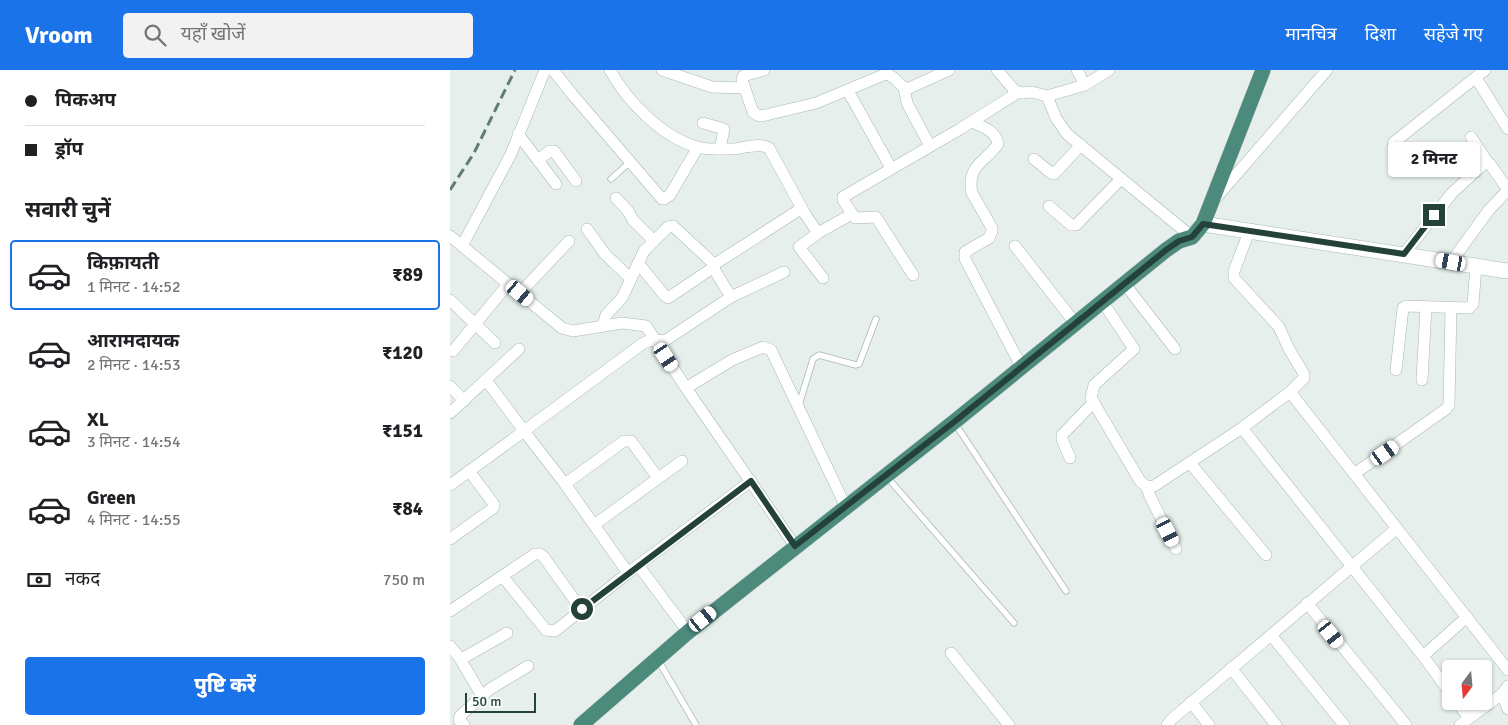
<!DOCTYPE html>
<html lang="hi">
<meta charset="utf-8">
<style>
body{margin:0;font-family:Signika,"Noto Sans Devanagari",sans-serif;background:#f2f2f2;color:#202124;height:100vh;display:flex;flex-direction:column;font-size:19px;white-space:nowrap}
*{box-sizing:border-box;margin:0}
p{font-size:16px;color:#757577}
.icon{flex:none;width:28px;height:28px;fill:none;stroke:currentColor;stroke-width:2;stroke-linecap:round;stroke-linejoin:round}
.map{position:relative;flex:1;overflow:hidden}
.drawer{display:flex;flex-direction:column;background:#fff;width:450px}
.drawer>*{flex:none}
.top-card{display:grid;align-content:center;height:110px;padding:0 25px;background:#fff}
.needle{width:32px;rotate:196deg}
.tools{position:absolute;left:992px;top:590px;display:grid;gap:10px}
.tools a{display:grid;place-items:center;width:50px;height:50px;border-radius:5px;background:#fff;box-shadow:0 1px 4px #0004;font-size:25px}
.scale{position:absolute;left:15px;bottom:12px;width:71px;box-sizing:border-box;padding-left:5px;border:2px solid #24423a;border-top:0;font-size:14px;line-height:18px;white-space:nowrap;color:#24423a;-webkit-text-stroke:4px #f7fbf9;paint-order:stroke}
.end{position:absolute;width:22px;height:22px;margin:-11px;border:6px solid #24423a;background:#fff;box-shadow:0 0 0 2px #fff}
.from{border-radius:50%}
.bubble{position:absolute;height:35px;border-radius:5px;background:#fff;box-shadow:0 1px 4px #0004;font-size:16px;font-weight:800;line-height:35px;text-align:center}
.car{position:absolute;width:15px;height:30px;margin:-15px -8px;border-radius:6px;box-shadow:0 0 4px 1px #0007;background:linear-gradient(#fff 24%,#345 0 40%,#fff 0 76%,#345 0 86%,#fff 0)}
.top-card b{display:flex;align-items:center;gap:18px;height:48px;font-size:19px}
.top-card b+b{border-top:1px solid #e0e0e0}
.top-card i{width:12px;height:12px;background:#202124}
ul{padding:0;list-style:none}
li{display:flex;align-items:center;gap:15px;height:70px;margin:0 10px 8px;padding:0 15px;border:2px solid transparent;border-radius:5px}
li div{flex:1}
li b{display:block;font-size:19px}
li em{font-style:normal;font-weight:800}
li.current{border-color:#1a73e8}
li>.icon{width:45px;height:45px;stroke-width:1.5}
h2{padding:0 25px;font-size:22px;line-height:60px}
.pay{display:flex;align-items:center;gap:12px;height:55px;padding:0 25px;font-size:19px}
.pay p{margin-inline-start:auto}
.action{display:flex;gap:10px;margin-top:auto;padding:10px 25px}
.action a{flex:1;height:58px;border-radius:5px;background:#1a73e8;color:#fff;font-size:20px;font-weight:800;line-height:58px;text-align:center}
header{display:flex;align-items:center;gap:30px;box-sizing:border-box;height:70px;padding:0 25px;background:#1a73e8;color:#fff}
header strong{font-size:24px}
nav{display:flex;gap:28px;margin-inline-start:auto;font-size:18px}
.search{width:350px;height:45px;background:#f2f2f2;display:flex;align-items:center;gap:12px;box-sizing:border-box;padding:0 18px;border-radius:5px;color:#757577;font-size:19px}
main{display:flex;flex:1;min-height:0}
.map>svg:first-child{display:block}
</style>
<header>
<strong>Vroom</strong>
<div class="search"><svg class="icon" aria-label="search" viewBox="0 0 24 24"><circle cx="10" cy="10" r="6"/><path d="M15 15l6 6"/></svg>यहाँ खोजें</div>
<nav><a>मानचित्र</a><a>दिशा</a><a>सहेजे गए</a></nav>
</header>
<main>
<section class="drawer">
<div class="top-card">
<b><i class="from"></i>पिकअप</b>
<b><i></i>ड्रॉप</b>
</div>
<h2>सवारी चुनें</h2>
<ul>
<li class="current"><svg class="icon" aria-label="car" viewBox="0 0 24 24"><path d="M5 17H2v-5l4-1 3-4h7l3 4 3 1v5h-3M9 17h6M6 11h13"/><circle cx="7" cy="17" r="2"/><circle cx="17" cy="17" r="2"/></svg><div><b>किफ़ायती</b><p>1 मिनट · 14:52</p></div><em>₹89</em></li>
<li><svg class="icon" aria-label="car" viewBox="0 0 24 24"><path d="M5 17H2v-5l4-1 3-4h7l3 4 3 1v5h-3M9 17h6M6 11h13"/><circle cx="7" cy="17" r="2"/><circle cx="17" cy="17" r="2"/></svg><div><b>आरामदायक</b><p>2 मिनट · 14:53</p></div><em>₹120</em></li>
<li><svg class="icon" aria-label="car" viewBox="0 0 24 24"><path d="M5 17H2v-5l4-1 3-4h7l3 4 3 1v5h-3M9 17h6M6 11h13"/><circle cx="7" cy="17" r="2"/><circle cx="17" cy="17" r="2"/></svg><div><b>XL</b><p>3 मिनट · 14:54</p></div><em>₹151</em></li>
<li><svg class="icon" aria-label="car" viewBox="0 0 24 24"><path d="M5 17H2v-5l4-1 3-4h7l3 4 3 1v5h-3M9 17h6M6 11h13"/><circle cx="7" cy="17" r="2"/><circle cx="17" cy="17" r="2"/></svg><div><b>Green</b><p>4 मिनट · 14:55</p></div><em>₹84</em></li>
</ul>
<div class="pay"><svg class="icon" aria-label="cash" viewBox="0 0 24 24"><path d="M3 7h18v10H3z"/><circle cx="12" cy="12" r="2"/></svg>नकद<p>750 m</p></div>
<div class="action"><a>पुष्टि करें</a></div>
</section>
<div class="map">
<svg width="1058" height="655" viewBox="0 0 1058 655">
<rect width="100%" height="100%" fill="#e6efeb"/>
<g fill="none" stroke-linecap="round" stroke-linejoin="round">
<defs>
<g id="service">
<polyline points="161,109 180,92"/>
<polyline points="349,335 363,289 369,285 406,295 409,294 426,249"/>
<polyline points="504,352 616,521"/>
<polyline points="437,407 564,553"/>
<polyline points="208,590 246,655"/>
</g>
<g id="minor">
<polyline points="103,0 122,24 212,129 214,129 220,125 248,77"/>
<path d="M160 0C177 31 212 67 247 77 257 80 271 79 281 79 292 79 309 72 319 78L355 144 368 163"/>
<polyline points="212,0 262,17 295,18"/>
<path d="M314 0 293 6 292 10 303 42 307 45 312 46 366 33 436 4C445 5 449 16 457 19L499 0"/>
<polyline points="547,0 565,21 572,23 582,22 597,26 635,15 659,0"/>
<polyline points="627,0 635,15"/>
<polyline points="1026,8 1058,59"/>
<polyline points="454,18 457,33 480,76"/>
<polyline points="398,21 441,98"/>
<polyline points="597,26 606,48 617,64 742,167"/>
<path d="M522 52C533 57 546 61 548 74 536 92 516 95 522 123L542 158V161L539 168 515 182V189L571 296"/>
<polyline points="253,53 274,59 270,79"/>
<polyline points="68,64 106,114"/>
<polyline points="1021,67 1038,93"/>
<polyline points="943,73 1035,0"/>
<polyline points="584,89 601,103 604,104 631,75"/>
<polyline points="88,90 100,81 104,81 126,111"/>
<polyline points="166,128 178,141 183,150 204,171"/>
<polyline points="765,129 877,0"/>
<polyline points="599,136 621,155 626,155 671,109"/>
<polyline points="137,159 155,184 181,209"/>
<polyline points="0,166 112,258 123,261 172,253 196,256 236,318 345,476"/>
<polyline points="12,176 61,84 95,0"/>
<polyline points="565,176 625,253"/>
<polyline points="954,184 1002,123 1035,93 1040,94 1058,120"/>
<polyline points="1001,192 1039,140 1058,120"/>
<polyline points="188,193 215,226 218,228 264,197"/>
<polyline points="463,205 426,147 405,148 393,130 393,127 510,59 569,22"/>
<polyline points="373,208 349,177 368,163 402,144"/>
<polyline points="674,213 725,279"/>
<polyline points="70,223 119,171"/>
<polyline points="281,227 264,199 265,194 352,138"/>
<polyline points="0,230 45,273"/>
<polyline points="652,231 684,279 644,315 641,328 690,411 697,417 704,416 792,358 840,322 854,308 854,304 839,279 829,257 784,208 784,201 799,162"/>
<polyline points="153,255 156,245 172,228 194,181 218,157 223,156 265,195"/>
<polyline points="3,281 58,214"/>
<polyline points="946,300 953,238 956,236 1019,238 1023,234 1026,196"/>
<polyline points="972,310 976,237"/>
<polyline points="0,316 14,331"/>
<polyline points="236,318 282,290 313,277 321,280 396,437"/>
<polyline points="840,322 1058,600"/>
<polyline points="0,343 69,279"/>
<polyline points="792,358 973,586 1001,624"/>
<polyline points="620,388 612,369 612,365 644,332"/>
<polyline points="740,393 816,485"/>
<polyline points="904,404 996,339 999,335 1001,238"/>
<polyline points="115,414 174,371 181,371 208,408"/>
<polyline points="0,415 74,361 36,310"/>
<polyline points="697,417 699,424 726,479"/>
<polyline points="144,455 232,391"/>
<polyline points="0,469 42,439 44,436 43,433 19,401"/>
<polyline points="188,495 238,562"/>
<polyline points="178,503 115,414 74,361 192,274 198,271 216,270 281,227 334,202"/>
<polyline points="53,507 96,560 105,561 178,503 301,411"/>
<polyline points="857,533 956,655"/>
<polyline points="0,541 85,484 90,484 93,486 131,539"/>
<polyline points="821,565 894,655"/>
<polyline points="0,576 9,587 13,588 57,563"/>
<polyline points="501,583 559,655"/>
<polyline points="973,586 1017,547"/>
<polyline points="9,587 32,626"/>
<polyline points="781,598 826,655"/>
<polyline points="1052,624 1058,639"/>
<polyline points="1006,631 1019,648"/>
<polyline points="741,632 759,655"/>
<polyline points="14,655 9,650 10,646 40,619 78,596"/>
<polyline points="717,655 722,649 946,459"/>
<polyline points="1010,655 1052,624 1058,616"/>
</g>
<polyline id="secondary" points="753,154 1058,201"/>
<polyline id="trunk" points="131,655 238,562 504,352 716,180 729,171 742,167 753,154 813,0"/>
</defs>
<!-- service casing -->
<use href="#service" stroke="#a8b8b2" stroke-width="7"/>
<!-- minor casing -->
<use href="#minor" stroke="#a8b8b2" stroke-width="12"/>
<!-- secondary casing -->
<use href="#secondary" stroke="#a4bbb3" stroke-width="16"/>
<!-- trunk casing -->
<use href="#trunk" stroke="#c2cac8" stroke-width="16"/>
<!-- service -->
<use href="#service" stroke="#fff" stroke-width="5.5"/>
<!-- minor -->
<use href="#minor" stroke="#fff" stroke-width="11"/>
<!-- secondary -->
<use href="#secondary" stroke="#fff" stroke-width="15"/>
<!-- trunk -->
<use href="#trunk" stroke="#4c8a7c" stroke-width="15"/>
<!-- rail -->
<polyline stroke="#5f7d75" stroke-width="3" stroke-dasharray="10 5" stroke-linecap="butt" points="0,120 24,83 65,0"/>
</g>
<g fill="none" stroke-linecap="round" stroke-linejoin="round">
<!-- route -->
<polyline stroke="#24423a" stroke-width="6" points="132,539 301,411 345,476 504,352 716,180 729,171 742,167 753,154 954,184 984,145"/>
</g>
</svg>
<div class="tools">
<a><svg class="needle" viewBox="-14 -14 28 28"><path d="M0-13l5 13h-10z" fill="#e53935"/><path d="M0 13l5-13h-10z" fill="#757577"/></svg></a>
</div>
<div class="scale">50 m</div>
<i class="end from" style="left:132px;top:539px"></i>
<i class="end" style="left:984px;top:145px"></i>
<div class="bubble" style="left:938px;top:72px;width:92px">2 मिनट</div>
<i class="car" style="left:1001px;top:192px;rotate:280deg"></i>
<i class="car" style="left:70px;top:223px;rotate:130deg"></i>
<i class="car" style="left:216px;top:287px;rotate:147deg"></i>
<i class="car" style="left:935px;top:383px;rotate:55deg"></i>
<i class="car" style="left:718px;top:462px;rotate:153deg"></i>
<i class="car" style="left:253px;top:549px;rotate:51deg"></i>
<i class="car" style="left:881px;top:564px;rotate:141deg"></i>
</div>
</main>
